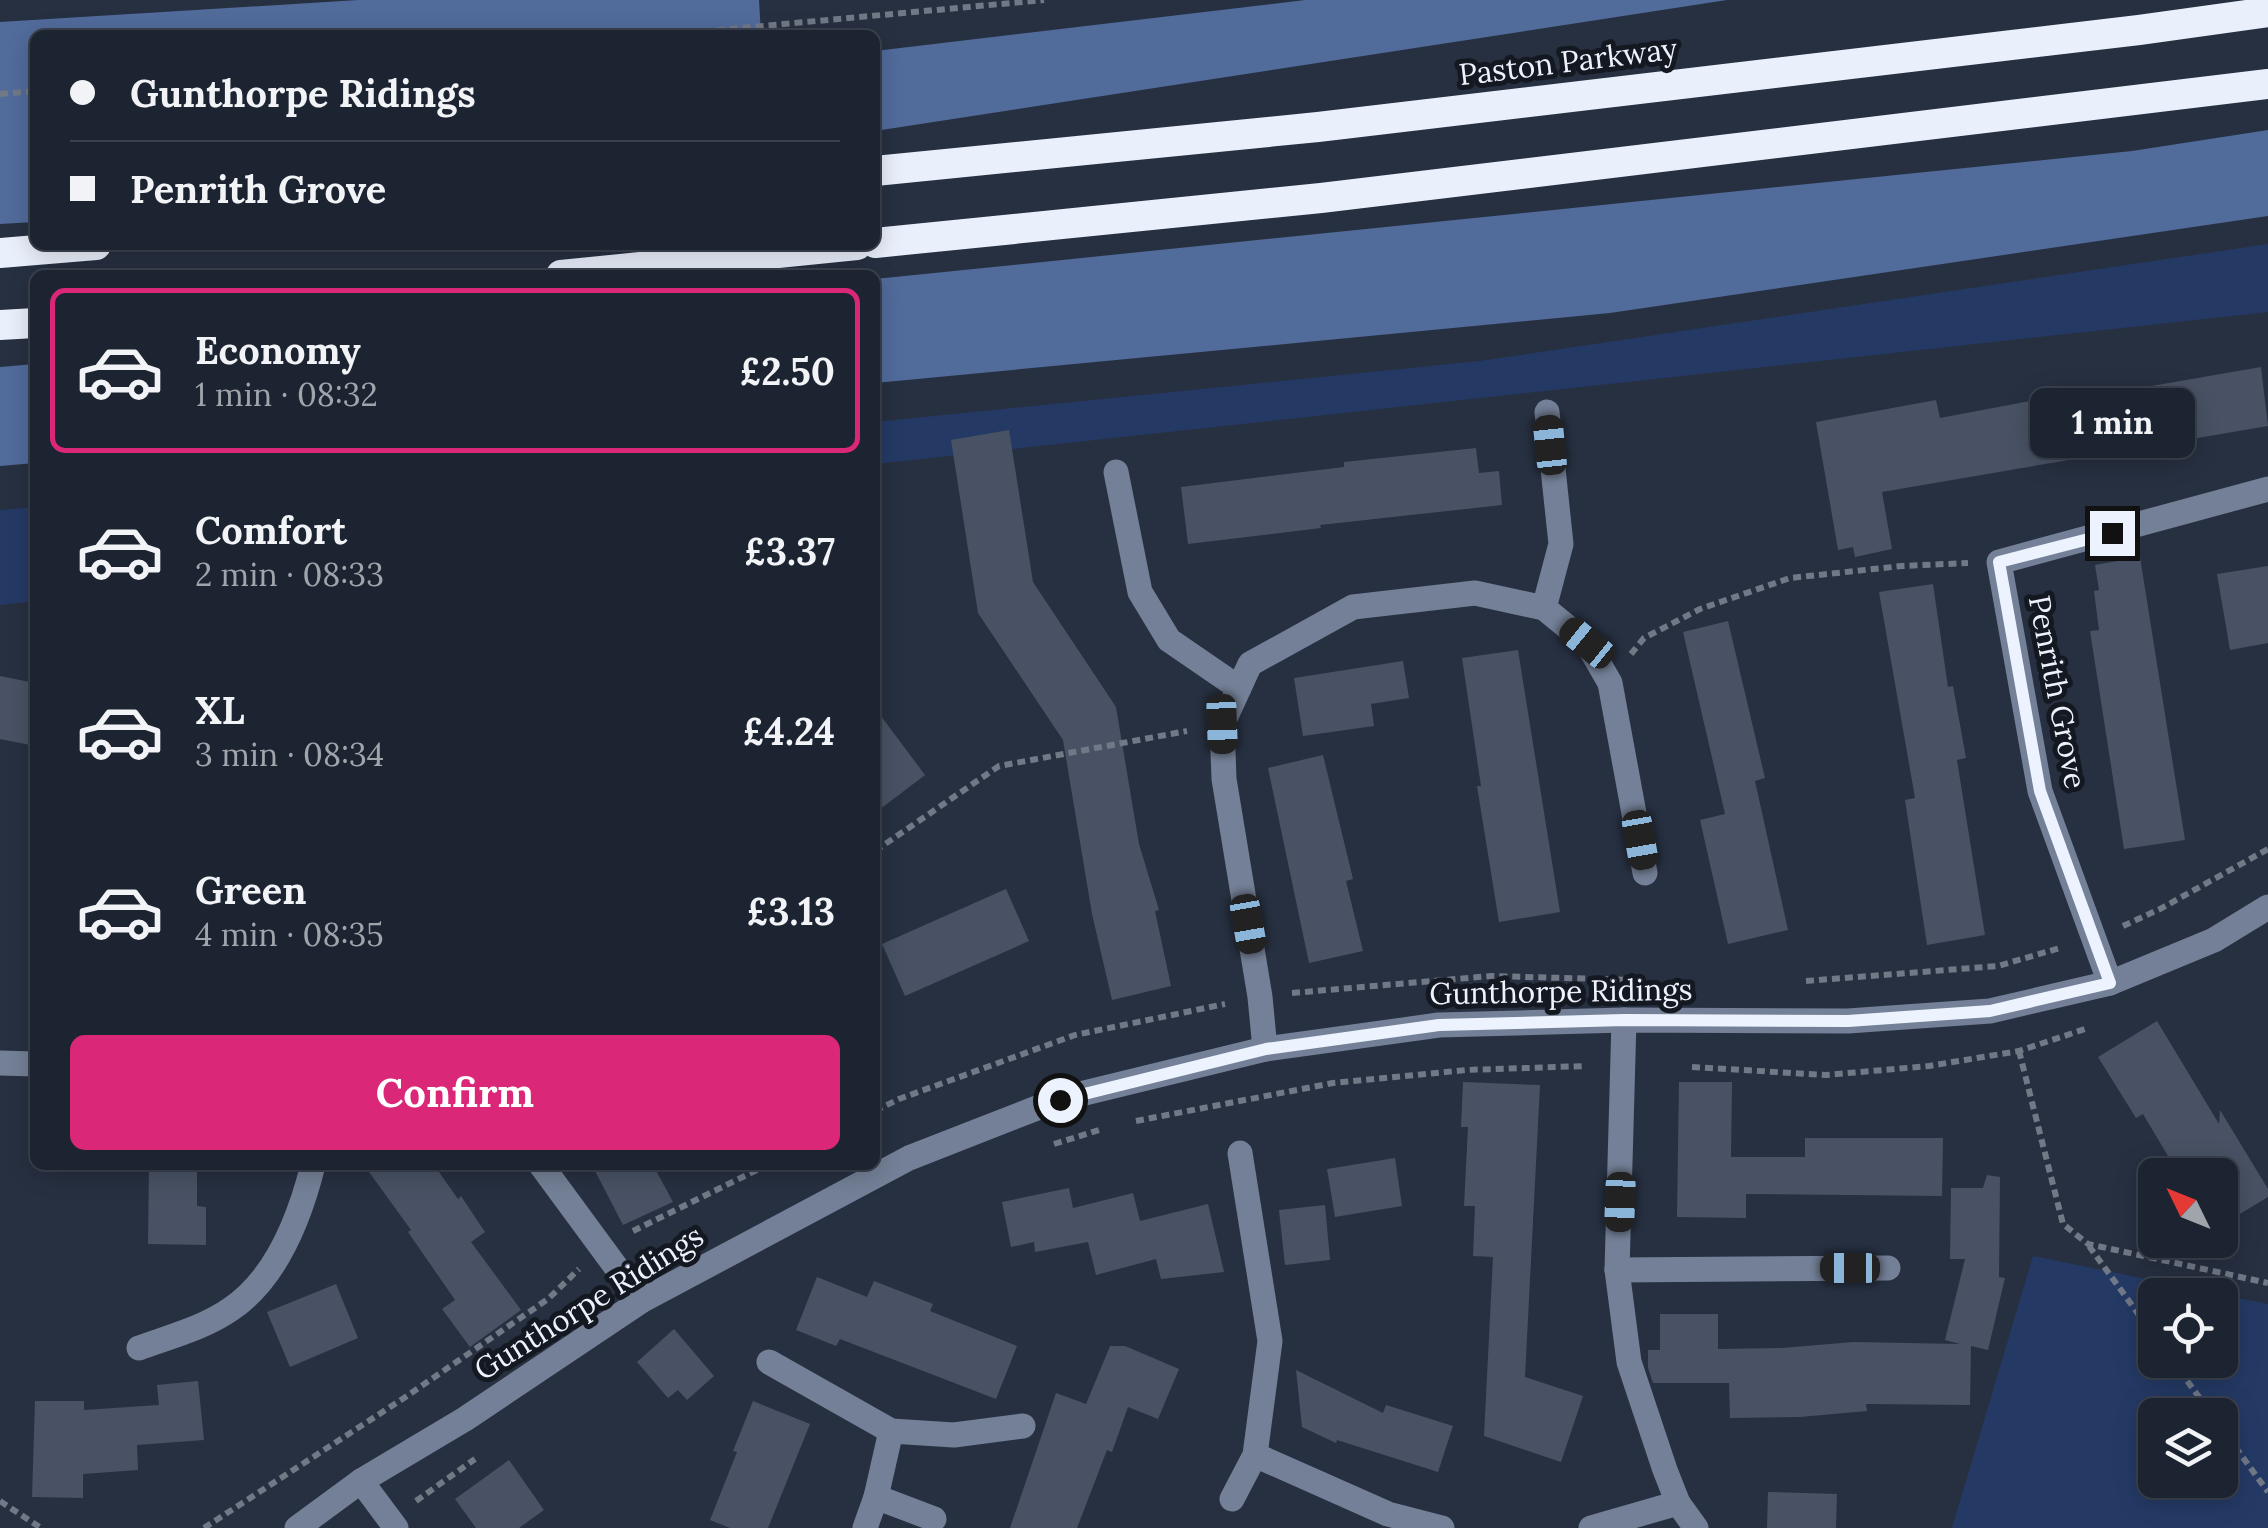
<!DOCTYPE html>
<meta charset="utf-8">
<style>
body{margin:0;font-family:Lora,serif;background:#2a303d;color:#f1f3f6;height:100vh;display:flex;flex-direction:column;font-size:38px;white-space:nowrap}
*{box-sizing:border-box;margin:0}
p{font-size:32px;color:#a0a4ab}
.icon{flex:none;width:55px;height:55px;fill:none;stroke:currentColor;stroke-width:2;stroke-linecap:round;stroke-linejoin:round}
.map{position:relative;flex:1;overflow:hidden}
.details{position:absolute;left:30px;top:270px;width:850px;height:900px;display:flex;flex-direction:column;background:#1d2431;border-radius:15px;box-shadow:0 5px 25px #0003,0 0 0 2px #3b414d}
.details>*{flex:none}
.top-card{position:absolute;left:30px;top:30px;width:850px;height:220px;border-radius:15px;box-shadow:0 5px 25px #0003,0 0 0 2px #3b414d;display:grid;align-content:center;height:220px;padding:0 40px;background:#1d2431}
.needle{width:65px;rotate:313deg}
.tools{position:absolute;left:2138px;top:1158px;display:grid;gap:20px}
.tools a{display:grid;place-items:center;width:100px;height:100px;border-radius:15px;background:#1d2431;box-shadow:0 5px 25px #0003,0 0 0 2px #3b414d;font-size:50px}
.end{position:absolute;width:45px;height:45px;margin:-22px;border:12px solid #edf3fe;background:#111;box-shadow:0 0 0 5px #111}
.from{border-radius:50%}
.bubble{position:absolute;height:70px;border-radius:15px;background:#1d2431;box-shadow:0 5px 25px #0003,0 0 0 2px #3b414d;font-size:32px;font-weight:700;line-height:70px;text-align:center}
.car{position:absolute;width:30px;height:60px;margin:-30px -15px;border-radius:12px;box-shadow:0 0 8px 2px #0007;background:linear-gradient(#222 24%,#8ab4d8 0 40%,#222 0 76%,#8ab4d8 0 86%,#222 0)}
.top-card b{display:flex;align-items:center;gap:35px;height:95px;font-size:38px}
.top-card b+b{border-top:2px solid #3b414d}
.top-card i{width:25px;height:25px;background:#f1f3f6}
ul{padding:18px 0 0;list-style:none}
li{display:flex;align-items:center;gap:30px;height:165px;margin:0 20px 15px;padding:0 20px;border:5px solid transparent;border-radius:15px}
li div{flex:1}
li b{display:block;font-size:38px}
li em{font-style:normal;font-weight:700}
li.selected{border-color:#db2777}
li>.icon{width:90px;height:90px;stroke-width:1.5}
.primary-button{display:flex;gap:20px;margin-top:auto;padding:20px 40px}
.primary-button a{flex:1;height:115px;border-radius:15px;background:#db2777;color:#fff;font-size:40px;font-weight:700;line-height:115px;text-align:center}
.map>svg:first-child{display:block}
</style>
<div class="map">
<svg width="2268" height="1528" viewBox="0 0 2268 1528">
<rect width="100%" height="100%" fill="#273041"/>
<!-- green -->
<g fill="#243a65" fill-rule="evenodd">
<polygon points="2268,244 2268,312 875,464 875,422 1480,361"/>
<polygon points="35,507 35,601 0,605 0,510"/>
<path d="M2033 1256 2268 1304V1528H1952ZM2155 1295H2220V1360H2155ZM2155 1415H2220V1480H2155Z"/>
</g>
<!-- forest -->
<g fill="#516b9b">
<polygon points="358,0 759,0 761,35 35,35 35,222 0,224 0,22"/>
<polygon points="1305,0 1727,0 875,131 875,51"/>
<polygon points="2268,130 2268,216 1610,313 875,383 875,279 2132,151"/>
<polygon points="35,364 35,463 0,466 0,367"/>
</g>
<!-- building -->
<g fill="#485264">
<polygon points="2261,367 2268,426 1882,492 1892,549 1855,557 1853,547 1838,550 1816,422 1936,400 1940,418 2035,400 2036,406"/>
<polygon points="1009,430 1033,582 1116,707 1139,844 1159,910 1155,911 1171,986 1112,1000 1092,914 1063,740 978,613 951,440"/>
<polygon points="1476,448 1479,473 1499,471 1502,505 1320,525 1321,528 1188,544 1181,487 1344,467 1344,462"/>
<polygon points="2140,557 2185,840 2124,849 2090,631 2099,630 2094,591 2099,590 2095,565"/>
<polygon points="2268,566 2268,643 2230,650 2217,574"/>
<polygon points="1933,584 1948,687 1953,686 1966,758 1957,760 1985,935 1927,945 1905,800 1915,798 1879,592"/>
<polygon points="1728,621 1765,778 1755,781 1788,930 1728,944 1700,820 1725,814 1683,632"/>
<polygon points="1518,650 1560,912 1499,922 1477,786 1481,786 1462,658"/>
<polygon points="1403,661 1409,698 1371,704 1374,726 1303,736 1294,678"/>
<polygon points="0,676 35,683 35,746 0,739"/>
<polygon points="875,708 925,775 875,813"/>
<polygon points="1323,755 1353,879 1346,881 1363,951 1309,963 1268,768"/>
<polygon points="1006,889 1029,941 905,996 882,944"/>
<polygon points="2157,1021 2219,1124 2220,1110 2268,1189 2268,1197 2220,1226 2220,1175 2188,1175 2178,1157 2171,1161 2143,1114 2136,1118 2098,1057"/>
<polygon points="1463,1082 1540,1085 1525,1377 1583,1396 1561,1462 1484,1436 1493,1257 1473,1256 1475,1206 1464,1206 1468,1127 1461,1127"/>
<polygon points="1679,1082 1732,1082 1731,1157 1805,1157 1805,1138 1943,1138 1942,1196 1746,1194 1746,1218 1677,1217"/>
<polygon points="1395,1158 1402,1206 1335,1217 1327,1169"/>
<polygon points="149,1165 197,1165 197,1206 206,1207 206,1245 148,1244"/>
<polygon points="364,1165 434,1165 458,1199 461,1196 485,1232 471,1242 521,1310 470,1347 442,1309 455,1300 408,1232 411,1230"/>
<polygon points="592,1165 653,1165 673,1202 623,1225"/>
<polygon points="1987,1175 2000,1177 1999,1277 2005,1278 1988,1350 1971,1346 1970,1405 1866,1404 1867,1411 1800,1417 1730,1418 1729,1383 1653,1383 1648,1368 1648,1350 1660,1350 1660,1314 1718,1314 1718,1349 1782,1348 1853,1342 1960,1344 1945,1340 1965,1259 1950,1259 1951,1188 1983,1188"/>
<polygon points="1069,1188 1073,1208 1133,1193 1140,1221 1208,1204 1224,1272 1161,1279 1156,1259 1096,1275 1088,1242 1035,1252 1034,1242 1011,1247 1002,1202"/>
<polygon points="1325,1205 1330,1260 1285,1265 1279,1210"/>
<polygon points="817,1277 867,1297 874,1281 933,1304 930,1311 1017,1346 996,1399 840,1339 836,1346 796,1330"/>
<polygon points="336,1284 358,1338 290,1367 267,1312"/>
<polygon points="674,1329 714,1376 687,1400 678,1390 668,1398 637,1362"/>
<polygon points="1110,1346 1125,1346 1179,1369 1158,1419 1128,1407 1112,1452 1107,1450 1077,1528 1010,1528 1056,1393 1086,1404"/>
<polygon points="1296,1370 1383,1413 1386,1405 1453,1426 1438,1472 1337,1440 1336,1443 1302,1427"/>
<polygon points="198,1381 204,1440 137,1445 138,1470 83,1474 83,1498 32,1497 35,1401 84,1401 84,1410 159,1405 157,1385"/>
<polygon points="753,1401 810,1424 768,1528 730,1528 710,1520 737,1452 733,1451"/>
<polygon points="509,1460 544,1510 519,1528 476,1528 455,1499"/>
<polygon points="1768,1492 1837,1494 1836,1528 1767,1528"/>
</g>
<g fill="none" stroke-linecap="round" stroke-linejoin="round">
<!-- path -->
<g stroke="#717987" stroke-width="6" stroke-dasharray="8 5" stroke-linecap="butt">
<polyline points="665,35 1044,0"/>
<polyline points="0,94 35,91"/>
<polyline points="1631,654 1644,638 1700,609 1790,578 1902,566 1968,563"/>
<polyline points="875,851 999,766 1187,731"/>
<polyline points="2123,926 2160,909 2268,849"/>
<polyline points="1806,981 1998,966 2060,948"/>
<polyline points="1292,993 1491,976 1638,980"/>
<polyline points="2019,1051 2063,1224 2088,1244 2268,1283"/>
<polyline points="1692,1067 1826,1075 1929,1066 2019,1051 2085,1029"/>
<polyline points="875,1111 899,1099 1075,1035 1225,1004"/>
<polyline points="1136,1121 1333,1083 1466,1070 1586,1066"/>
<polyline points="1054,1144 1099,1130"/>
<polyline points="633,1231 767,1165"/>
<polyline points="2089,1246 2155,1337"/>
<polyline points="2172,1360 2212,1415"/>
<polyline points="2220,1426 2268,1492"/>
<polyline points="0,1501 41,1528"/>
<polyline points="416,1501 475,1459"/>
<polyline points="204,1528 404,1398 548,1299 579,1269"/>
</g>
<!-- minor -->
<g stroke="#748097" stroke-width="25">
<polyline points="1116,472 1140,592 1169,640 1239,688"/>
<polyline points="1544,608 1561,544 1547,412"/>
<polyline points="2110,983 2040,791 1999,562 2268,489"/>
<polyline points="1624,1020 1617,1270 1629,1362 1665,1470 1678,1503 1696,1528"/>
<polyline points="1265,1049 1260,997 1224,779 1222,725 1250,664 1353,607 1475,593 1544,608 1587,643 1610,683 1645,873"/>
<polyline points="0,1063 35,1064"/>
<polyline points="541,1165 641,1301"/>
<polyline points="1617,1270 1888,1268"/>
<path d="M139 1348C169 1337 204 1328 231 1309 277 1278 300 1217 313 1165"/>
<polyline points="769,1362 891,1431 954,1435 1023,1426"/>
<polyline points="1255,1455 1388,1514 1442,1528"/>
<polyline points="361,1481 396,1528"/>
<polyline points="876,1497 934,1519"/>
<polyline points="1232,1499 1255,1455 1270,1341 1240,1153"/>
<polyline points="297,1528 361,1481 465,1419 641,1301 909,1158 1060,1099 1265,1049 1439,1025 1624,1020 1848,1021 1990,1011 2110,983 2214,940 2268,907"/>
<polyline points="865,1528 876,1497 891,1431"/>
<polyline points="1591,1528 1678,1503"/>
</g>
<!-- highway -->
<g stroke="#e9effb" stroke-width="30">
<polyline points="875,171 1318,127 2139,30 2268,12"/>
<polyline points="875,243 1321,198 2268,84"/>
<polyline points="0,253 96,245"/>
<polyline points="561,275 857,245"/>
<polyline points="0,325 35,323"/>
</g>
</g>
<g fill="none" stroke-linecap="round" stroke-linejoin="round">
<!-- route -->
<polyline stroke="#edf3fe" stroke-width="12" points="1060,1100 1266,1049 1439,1025 1624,1020 1848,1021 1990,1011 2110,983 2040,791 1999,562 2112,533"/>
</g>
<g text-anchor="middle" stroke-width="10" stroke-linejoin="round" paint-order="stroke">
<!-- street labels -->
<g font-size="30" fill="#edf3fe" stroke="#141820">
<text transform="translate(1568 62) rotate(-7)" y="10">Paston Parkway</text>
<text transform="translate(2057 692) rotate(79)" y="10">Penrith Grove</text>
<text transform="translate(1561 992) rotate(-1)" y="10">Gunthorpe Ridings</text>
<text transform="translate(589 1303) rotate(-32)" y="10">Gunthorpe Ridings</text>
</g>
</g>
</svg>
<div class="tools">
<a><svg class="needle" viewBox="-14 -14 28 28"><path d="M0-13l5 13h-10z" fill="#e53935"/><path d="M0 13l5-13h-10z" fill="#a0a4ab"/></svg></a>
<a><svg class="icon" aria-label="locate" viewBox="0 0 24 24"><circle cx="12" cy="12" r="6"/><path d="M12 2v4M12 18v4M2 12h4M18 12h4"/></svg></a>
<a><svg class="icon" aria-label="layers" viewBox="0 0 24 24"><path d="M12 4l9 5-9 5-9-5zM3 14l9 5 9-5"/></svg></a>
</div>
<i class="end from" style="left:1060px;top:1100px"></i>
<i class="end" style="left:2112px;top:533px"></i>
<div class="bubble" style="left:2030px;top:388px;width:165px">1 min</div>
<i class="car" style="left:1550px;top:445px;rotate:354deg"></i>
<i class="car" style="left:1587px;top:643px;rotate:309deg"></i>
<i class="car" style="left:1222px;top:724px;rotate:178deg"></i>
<i class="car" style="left:1640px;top:840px;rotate:170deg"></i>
<i class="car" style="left:1248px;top:924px;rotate:170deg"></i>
<i class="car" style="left:1620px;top:1202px;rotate:182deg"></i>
<i class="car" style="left:1850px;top:1268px;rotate:270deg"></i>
<div class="top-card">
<b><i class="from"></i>Gunthorpe Ridings</b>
<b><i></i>Penrith Grove</b>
</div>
<section class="details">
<ul>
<li class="selected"><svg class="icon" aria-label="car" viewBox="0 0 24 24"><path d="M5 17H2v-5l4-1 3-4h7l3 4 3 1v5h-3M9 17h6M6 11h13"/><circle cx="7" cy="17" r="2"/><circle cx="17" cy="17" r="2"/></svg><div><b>Economy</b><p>1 min · 08:32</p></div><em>£2.50</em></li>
<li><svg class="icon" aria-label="car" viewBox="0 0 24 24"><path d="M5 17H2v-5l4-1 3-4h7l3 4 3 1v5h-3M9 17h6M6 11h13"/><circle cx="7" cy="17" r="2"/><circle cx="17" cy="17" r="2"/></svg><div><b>Comfort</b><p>2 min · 08:33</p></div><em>£3.37</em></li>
<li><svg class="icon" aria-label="car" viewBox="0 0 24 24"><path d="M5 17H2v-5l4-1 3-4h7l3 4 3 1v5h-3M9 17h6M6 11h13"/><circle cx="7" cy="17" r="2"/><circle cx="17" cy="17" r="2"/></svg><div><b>XL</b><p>3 min · 08:34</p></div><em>£4.24</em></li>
<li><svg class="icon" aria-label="car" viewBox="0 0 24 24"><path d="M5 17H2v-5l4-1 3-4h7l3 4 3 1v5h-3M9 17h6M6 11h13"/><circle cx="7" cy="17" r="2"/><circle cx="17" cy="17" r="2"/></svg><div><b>Green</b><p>4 min · 08:35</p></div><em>£3.13</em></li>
</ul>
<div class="primary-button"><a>Confirm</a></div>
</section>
</div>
